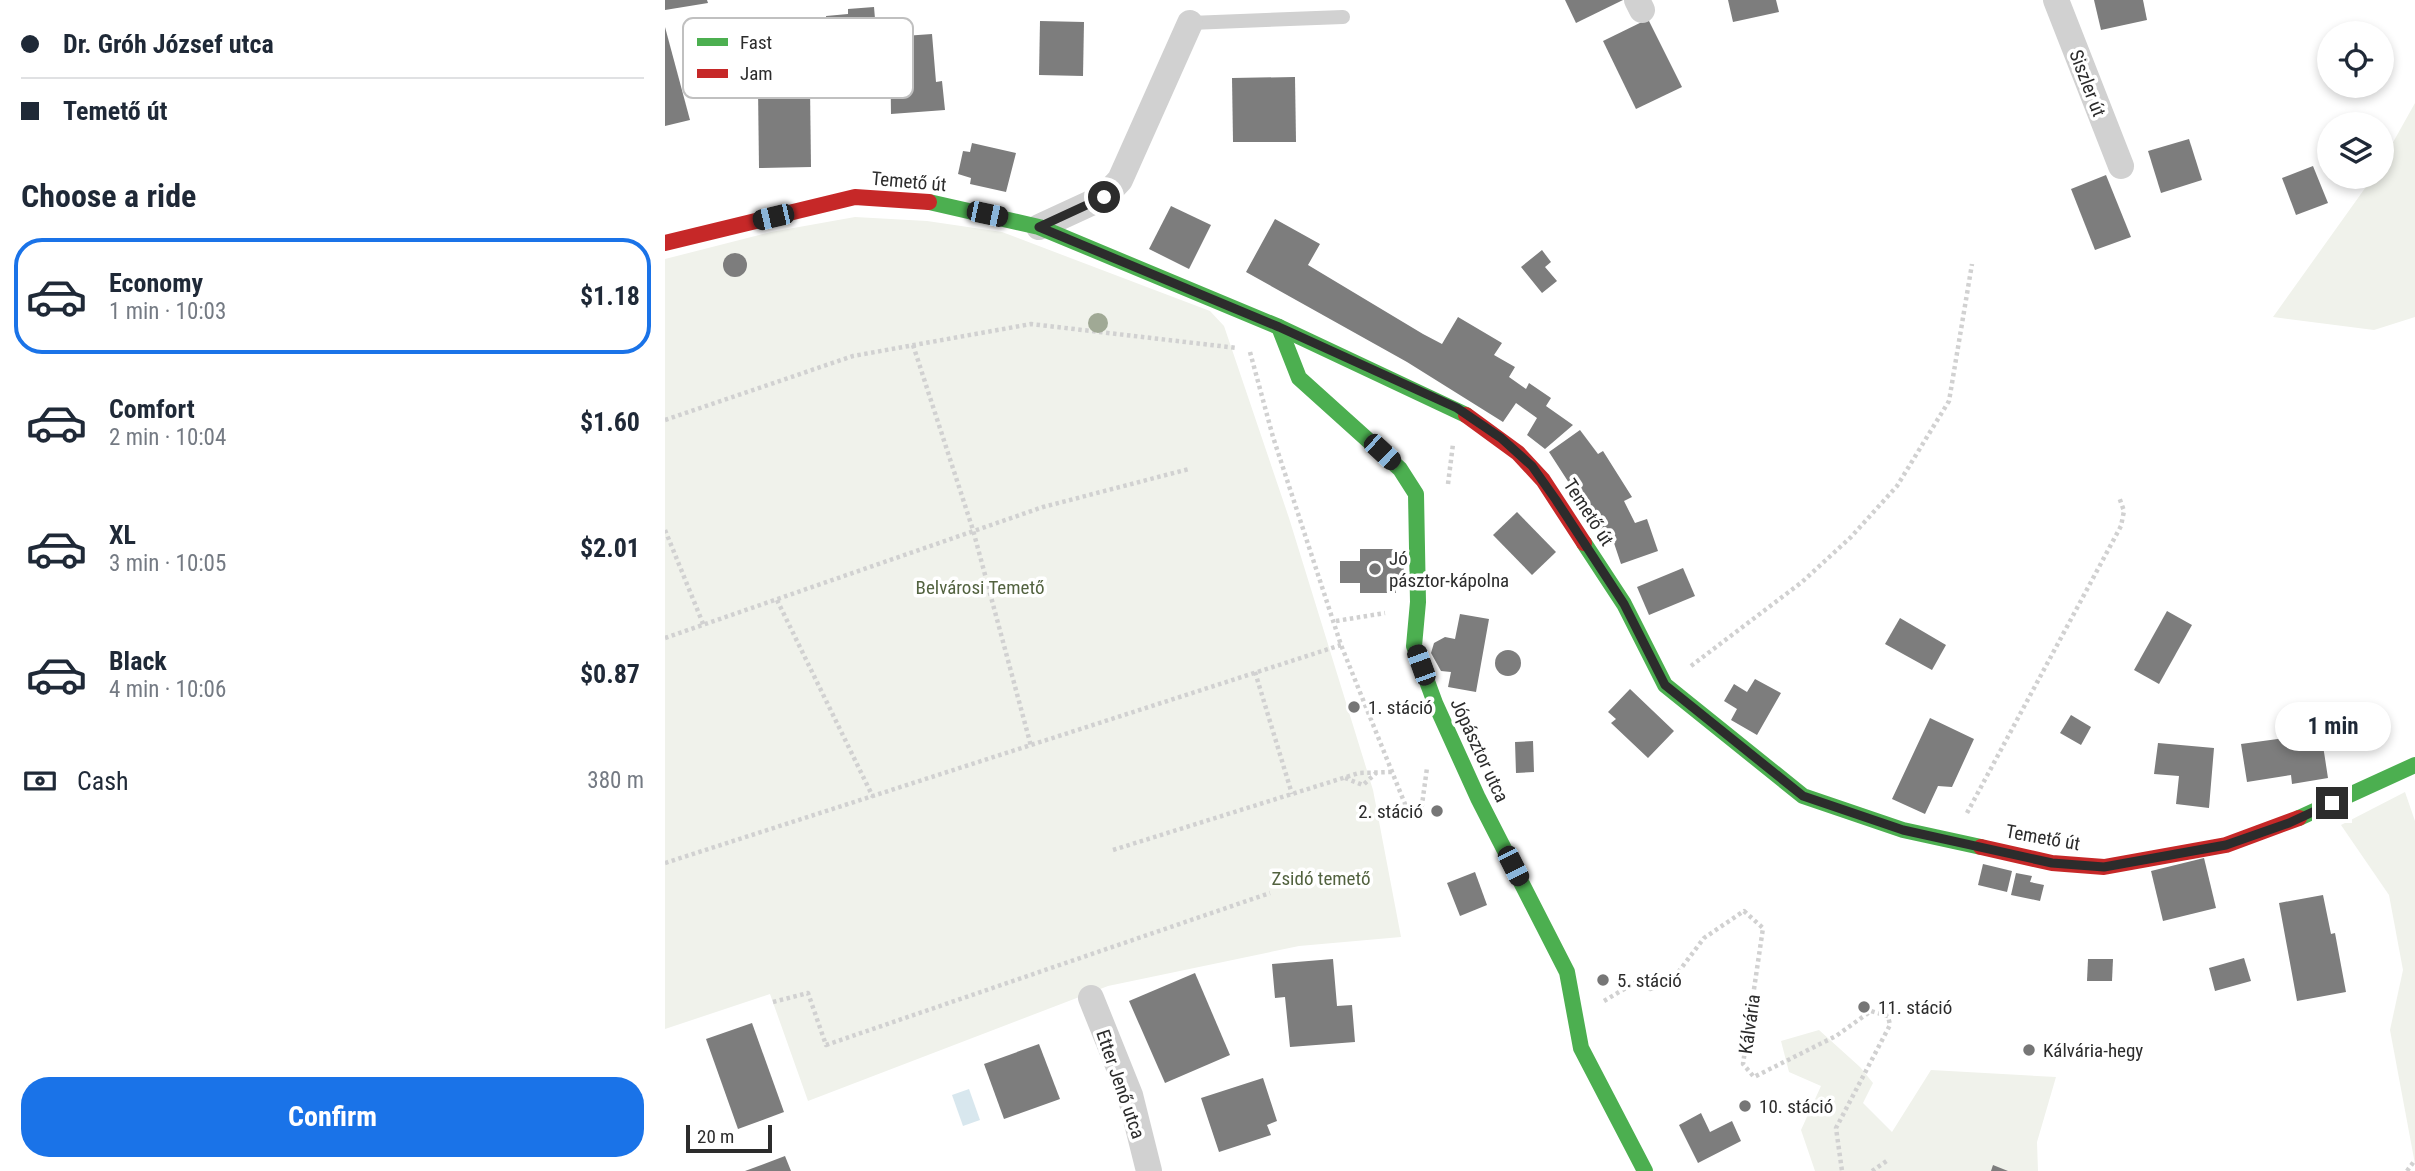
<!DOCTYPE html>
<meta charset="utf-8">
<style>
body{margin:0;font-family:"Roboto Condensed",sans-serif;background:#f6f6f7;color:#1f2937;height:100vh;display:flex;flex-direction:column;font-size:26px;white-space:nowrap}
*{box-sizing:border-box;margin:0}
p{font-size:23px;color:#747a83}
.icon{flex:none;width:38px;height:38px;fill:none;stroke:currentColor;stroke-width:2;stroke-linecap:round;stroke-linejoin:round}
.map{position:relative;flex:1;overflow:hidden}
.panel{display:flex;flex-direction:column;background:#fff;width:665px}
.panel>*{flex:none}
.top-card{display:grid;align-content:center;height:154px;padding:0 21px;background:#fff}
.controls{position:absolute;left:1652px;top:21px;display:grid;gap:14px}
.controls a{display:grid;place-items:center;width:77px;height:77px;border-radius:50%;background:#fff;box-shadow:0 4px 10px #0003;font-size:35px}
.scale{position:absolute;left:21px;bottom:18px;width:86px;box-sizing:border-box;padding-left:7px;border:4px solid #2c2c2c;border-top:0;font-size:19px;line-height:24px;white-space:nowrap;color:#2c2c2c;-webkit-text-stroke:5px #fff;paint-order:stroke}
.end{position:absolute;width:32px;height:32px;margin:-16px;border:9px solid #2c2c2c;background:#fff;box-shadow:0 0 0 4px #fff}
.from{border-radius:50%}
.bubble{position:absolute;height:49px;border-radius:24px;background:#fff;box-shadow:0 4px 10px #0003;font-size:23px;font-weight:700;line-height:49px;text-align:center}
.car{position:absolute;width:21px;height:42px;margin:-21px -10px;border-radius:9px;box-shadow:0 0 5px 2px #0007;background:linear-gradient(#222 24%,#8ab4d8 0 40%,#222 0 76%,#8ab4d8 0 86%,#222 0)}
.top-card b{display:flex;align-items:center;gap:24px;height:66px;font-size:26px}
.top-card b+b{border-top:2px solid #e0e1e3}
.top-card i{width:18px;height:18px;background:#1f2937}
ul{padding:0;list-style:none}
li{display:flex;align-items:center;gap:21px;height:116px;margin:0 14px 10px;padding:0 7px;border:4px solid transparent;border-radius:28px}
li div{flex:1}
li b{display:block;font-size:26px}
li em{font-style:normal;font-weight:700}
li.active{border-color:#1a73e8}
li>.icon{width:63px;height:63px;stroke-width:1.5}
h2{padding:0 21px;font-size:32px;line-height:84px}
.pay{display:flex;align-items:center;gap:18px;height:77px;padding:0 21px;font-size:26px}
.pay p{margin-inline-start:auto}
.button{display:flex;gap:14px;margin-top:auto;padding:14px 21px}
.button a{flex:1;height:80px;border-radius:28px;background:#1a73e8;color:#fff;font-size:28px;font-weight:700;line-height:80px;text-align:center}
main{display:flex;flex:1;min-height:0}
.map>svg:first-child{display:block}
</style>
<main>
<section class="panel">
<div class="top-card">
<b><i class="from"></i>Dr. Gróh József utca</b>
<b><i></i>Temető út</b>
</div>
<h2>Choose a ride</h2>
<ul>
<li class="active"><svg class="icon" aria-label="car" viewBox="0 0 24 24"><path d="M5 17H2v-5l4-1 3-4h7l3 4 3 1v5h-3M9 17h6M6 11h13"/><circle cx="7" cy="17" r="2"/><circle cx="17" cy="17" r="2"/></svg><div><b>Economy</b><p>1 min · 10:03</p></div><em>$1.18</em></li>
<li><svg class="icon" aria-label="car" viewBox="0 0 24 24"><path d="M5 17H2v-5l4-1 3-4h7l3 4 3 1v5h-3M9 17h6M6 11h13"/><circle cx="7" cy="17" r="2"/><circle cx="17" cy="17" r="2"/></svg><div><b>Comfort</b><p>2 min · 10:04</p></div><em>$1.60</em></li>
<li><svg class="icon" aria-label="car" viewBox="0 0 24 24"><path d="M5 17H2v-5l4-1 3-4h7l3 4 3 1v5h-3M9 17h6M6 11h13"/><circle cx="7" cy="17" r="2"/><circle cx="17" cy="17" r="2"/></svg><div><b>XL</b><p>3 min · 10:05</p></div><em>$2.01</em></li>
<li><svg class="icon" aria-label="car" viewBox="0 0 24 24"><path d="M5 17H2v-5l4-1 3-4h7l3 4 3 1v5h-3M9 17h6M6 11h13"/><circle cx="7" cy="17" r="2"/><circle cx="17" cy="17" r="2"/></svg><div><b>Black</b><p>4 min · 10:06</p></div><em>$0.87</em></li>
</ul>
<div class="pay"><svg class="icon" aria-label="cash" viewBox="0 0 24 24"><path d="M3 7h18v10H3z"/><circle cx="12" cy="12" r="2"/></svg>Cash<p>380 m</p></div>
<div class="button"><a>Confirm</a></div>
</section>
<div class="map">
<svg width="1750" height="1171" viewBox="0 0 1750 1171">
<rect width="100%" height="100%" fill="#fff"/>
<!-- green -->
<g fill="#f0f2eb">
<polygon points="1750,103 1750,317 1709,330 1608,317 1708,177 1717,177 1717,162"/>
<polygon points="190,217 262,221 337,232 545,311 559,326 624,518 708,790 736,937 634,946 443,986 143,1101 105,994 0,1029 0,259 106,232"/>
<polygon points="1740,792 1750,821 1750,1164 1725,1030 1738,970 1724,895 1676,825"/>
<polygon points="1154,1030 1195,1067 1208,1083 1198,1103 1227,1132 1266,1070 1391,1077 1372,1142 1373,1171 1150,1171 1136,1130 1156,1086 1124,1072 1116,1041"/>
</g>
<!-- water -->
<polygon fill="#d8e7ee" points="304,1089 315,1120 298,1126 287,1095"/>
<!-- building -->
<g fill="#7d7d7d">
<polygon points="0,0 42,0 43,3 0,10"/>
<polygon points="900,0 958,0 911,23"/>
<polygon points="1063,0 1111,0 1114,12 1068,22"/>
<polygon points="1429,0 1478,0 1482,20 1436,30"/>
<polygon points="209,7 216,88 167,92 161,16 183,14 183,9"/>
<polygon points="983,19 1017,87 971,109 938,41"/>
<polygon points="375,21 419,22 418,76 374,75"/>
<polygon points="0,27 25,120 0,126"/>
<polygon points="267,34 271,82 277,81 280,110 226,114 225,37"/>
<polygon points="630,77 631,142 568,142 567,78"/>
<polygon points="93,88 145,88 146,167 94,168"/>
<polygon points="1524,139 1537,180 1496,193 1483,151"/>
<polygon points="307,143 351,153 341,192 305,184 306,178 293,174 298,151 305,152"/>
<polygon points="1648,166 1663,203 1631,215 1617,178"/>
<polygon points="1441,175 1466,237 1430,250 1406,189"/>
<polygon points="506,206 546,225 524,269 484,249"/>
<polygon points="610,219 655,244 643,265 758,334 777,344 793,317 837,343 829,355 850,367 844,377 861,389 864,383 886,398 881,406 908,425 880,449 862,435 872,418 851,403 838,422 742,362 581,272"/>
<polygon points="877,250 886,262 880,267 892,281 877,293 856,267"/>
<circle cx="70" cy="265" r="12"/>
<polygon points="915,430 933,454 938,451 967,497 959,501 970,523 982,519 993,551 956,564 945,531 937,534 884,452"/>
<polygon points="852,512 891,552 867,575 828,535"/>
<polygon points="695,549 730,549 730,555 738,557 740,583 731,586 731,593 695,593 695,583 675,583 675,561 695,561"/>
<polygon points="1018,568 1030,596 984,615 972,587"/>
<polygon points="1502,611 1527,625 1494,684 1469,670"/>
<polygon points="795,614 824,619 811,692 783,687 786,672 776,671 766,653 769,643 780,637 790,639"/>
<polygon points="1235,618 1281,645 1267,670 1220,644"/>
<circle cx="843" cy="663" r="13"/>
<polygon points="1090,679 1116,693 1092,735 1066,720 1072,709 1059,701 1069,684 1082,692"/>
<polygon points="965,689 1009,731 983,758 946,723 951,719 943,712"/>
<polygon points="1406,715 1426,727 1416,745 1395,733"/>
<polygon points="1265,718 1309,739 1287,787 1273,786 1260,814 1227,799"/>
<polygon points="1620,738 1621,744 1657,739 1663,778 1627,784 1626,775 1582,782 1576,744"/>
<polygon points="868,741 869,772 851,773 850,742"/>
<polygon points="1493,743 1549,748 1544,808 1511,804 1514,776 1489,774"/>
<polygon points="1539,858 1551,908 1498,921 1486,871"/>
<polygon points="1318,864 1347,871 1342,892 1313,885"/>
<polygon points="810,872 822,905 795,916 782,883"/>
<polygon points="1351,873 1367,876 1365,882 1379,885 1375,901 1346,895"/>
<polygon points="1658,895 1666,934 1670,933 1681,992 1632,1001 1614,903"/>
<polygon points="1579,958 1586,981 1550,991 1544,968"/>
<polygon points="668,959 672,1006 687,1005 690,1042 625,1047 620,997 610,998 607,964"/>
<polygon points="1423,959 1448,959 1447,981 1422,981"/>
<polygon points="530,973 565,1055 500,1083 464,1001"/>
<polygon points="87,1023 119,1112 73,1129 41,1039"/>
<polygon points="374,1044 395,1099 339,1119 319,1064"/>
<polygon points="598,1078 612,1121 602,1125 606,1135 554,1152 536,1098"/>
<polygon points="1036,1113 1045,1132 1067,1121 1076,1141 1033,1163 1014,1125"/>
<polygon points="120,1156 126,1171 80,1171"/>
<polygon points="1328,1165 1343,1171 1326,1171"/>
</g>
<g fill="none" stroke-linecap="round" stroke-linejoin="round">
<!-- path -->
<g stroke="#d1d1d1" stroke-width="4.5" stroke-dasharray="3.5 3.5" stroke-linecap="butt">
<polyline points="248,345 308,530 366,746"/>
<polyline points="585,352 608,437 676,645 746,819 756,812 762,768"/>
<polyline points="0,420 188,356 366,324 572,348"/>
<polyline points="783,484 788,444"/>
<polyline points="0,530 39,626"/>
<polyline points="112,600 208,797"/>
<polyline points="671,621 720,613"/>
<polyline points="0,638 378,507 524,469"/>
<polyline points="1026,666 1137,582 1186,537 1232,486 1284,401 1307,264"/>
<polyline points="590,672 627,794"/>
<polyline points="680,778 698,785 711,773"/>
<polyline points="1302,813 1456,526 1459,511 1454,497"/>
<polyline points="448,850 694,773 727,772"/>
<polyline points="0,863 676,645"/>
<polyline points="939,1001 976,979 985,989 1005,983 1039,938 1079,911 1098,928 1078,1064 1089,1077 1171,1036 1206,1011 1223,1016 1225,1025 1171,1128 1177,1171"/>
<polyline points="108,1002 143,993 161,1045 605,893"/>
<polyline points="1207,1171 1223,1160"/>
<polyline points="1742,1171 1750,1160"/>
</g>
<!-- lane -->
<polyline stroke="#d1d1d1" stroke-width="14" points="525,23 678,17"/>
<!-- street -->
<g stroke="#d1d1d1" stroke-width="26">
<polyline points="972,0 977,10"/>
<polyline points="1391,0 1456,166"/>
<polyline points="374,227 439,197 455,180 525,23"/>
<polyline points="426,998 465,1095 484,1171"/>
</g>
<!-- fast -->
<g stroke="#4caf50" stroke-width="16">
<polyline points="264,202 374,227 614,327 801,415"/>
<polyline points="614,327 634,378 735,469 751,494 753,602 749,646 770,703 813,798 902,972 916,1048 980,1171"/>
<polyline points="919,543 959,604 1000,685 1138,796 1238,830 1316,847"/>
<polyline points="1634,818 1750,765"/>
</g>
<!-- jam -->
<g stroke="#c62828" stroke-width="16">
<polyline points="0,243 190,197 264,202"/>
<polyline points="801,415 853,453 878,480 919,543"/>
<polyline points="1316,847 1387,863 1439,867 1561,845 1634,818"/>
</g>
</g>
<!-- trees -->
<circle fill="#a0a995" cx="433" cy="323" r="10"/>
<g fill="none" stroke-linecap="round" stroke-linejoin="round">
<!-- route -->
<polyline stroke="#2c2c2c" stroke-width="9" points="439,197 374,227 614,327 792,408 836,438 867,466 891,500 959,604 1000,685 1138,796 1238,830 1387,863 1439,867 1561,845 1624,823 1667,803"/>
</g>
<!-- markers -->
<g fill="#767676" stroke="#fff" stroke-width="2.5">
<circle cx="710" cy="569" r="7"/>
<circle cx="689" cy="707" r="7"/>
<circle cx="772" cy="811" r="7"/>
<circle cx="938" cy="980" r="7"/>
<circle cx="1199" cy="1007" r="7"/>
<circle cx="1364" cy="1050" r="7"/>
<circle cx="1080" cy="1106" r="7"/>
</g>
<g text-anchor="middle" stroke-width="7" stroke-linejoin="round" paint-order="stroke">
<!-- street labels -->
<g font-size="19" fill="#2c2c2c" stroke="#fff">
<text transform="translate(1423 83) rotate(69)" y="7">Siszler út</text>
<text transform="translate(244 181) rotate(5)" y="7">Temető út</text>
<text transform="translate(924 512) rotate(57)" y="7">Temető út</text>
<text transform="translate(815 750) rotate(65)" y="7">Jópásztor utca</text>
<text transform="translate(1378 837) rotate(10)" y="7">Temető út</text>
<text transform="translate(1084 1024) rotate(-82)" y="7">Kálvária</text>
<text transform="translate(456 1084) rotate(71)" y="7">Etter Jenő utca</text>
</g>
<!-- poi labels -->
<g font-size="19" fill="#2c2c2c" stroke="#fff" text-anchor="start">
<text x="724" y="565">Jó<tspan x="724" dy="22">pásztor-kápolna</tspan></text>
<text x="703" y="714">1. stáció</text>
<text x="758" y="818" text-anchor="end">2. stáció</text>
<text x="952" y="987">5. stáció</text>
<text x="1213" y="1014">11. stáció</text>
<text x="1378" y="1057">Kálvária-hegy</text>
<text x="1094" y="1113">10. stáció</text>
</g>
<!-- park labels -->
<g font-size="19" fill="#52623f" stroke="#fff">
<text x="315" y="594">Belvárosi Temető</text>
<text x="656" y="885">Zsidó temető</text>
</g>
</g>
<!-- legend -->
<rect x="18" y="18" width="230" height="80" rx="10" fill="#fff" stroke="#c0c0c0" stroke-width="2"/>
<rect x="32" y="38" width="31" height="8" fill="#4caf50"/>
<rect x="32" y="69" width="31" height="9" fill="#c62828"/>
<g font-size="19" fill="#2c2c2c">
<text x="75" y="49">Fast</text>
<text x="75" y="80">Jam</text>
</g>
</svg>
<div class="controls">
<a><svg class="icon" aria-label="locate" viewBox="0 0 24 24"><circle cx="12" cy="12" r="6"/><path d="M12 2v4M12 18v4M2 12h4M18 12h4"/></svg></a>
<a><svg class="icon" aria-label="layers" viewBox="0 0 24 24"><path d="M12 4l9 5-9 5-9-5zM3 14l9 5 9-5"/></svg></a>
</div>
<div class="scale">20 m</div>
<i class="end from" style="left:439px;top:197px"></i>
<i class="end" style="left:1667px;top:803px"></i>
<div class="bubble" style="left:1610px;top:702px;width:116px">1 min</div>
<i class="car" style="left:322px;top:214px;rotate:102deg"></i>
<i class="car" style="left:108px;top:217px;rotate:257deg"></i>
<i class="car" style="left:717px;top:452px;rotate:133deg"></i>
<i class="car" style="left:756px;top:665px;rotate:340deg"></i>
<i class="car" style="left:848px;top:866px;rotate:153deg"></i>
</div>
</main>
